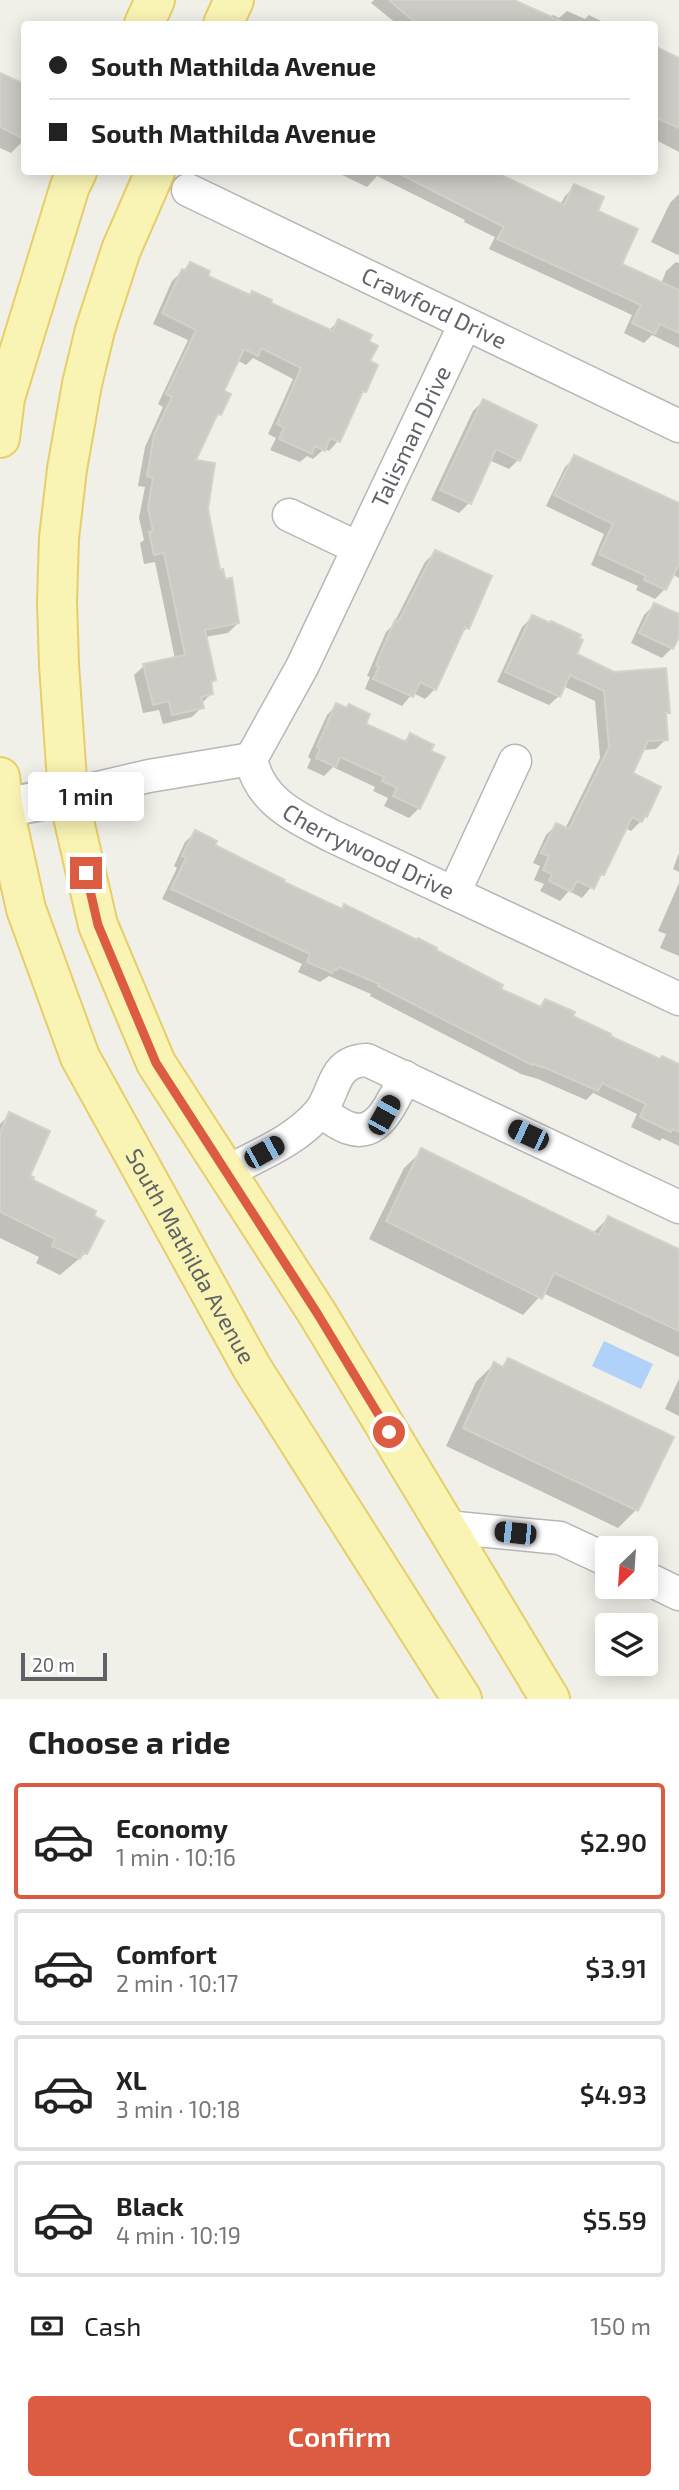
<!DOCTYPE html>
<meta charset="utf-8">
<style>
body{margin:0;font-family:"Exo 2",sans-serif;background:#f6f6f6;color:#222;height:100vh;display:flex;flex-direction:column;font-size:26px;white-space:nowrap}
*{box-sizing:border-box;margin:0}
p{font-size:23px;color:#767676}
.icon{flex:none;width:38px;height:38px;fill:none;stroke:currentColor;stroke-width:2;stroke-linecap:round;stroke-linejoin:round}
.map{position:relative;height:1699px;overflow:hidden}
.side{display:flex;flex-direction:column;background:#fff;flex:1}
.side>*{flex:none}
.hud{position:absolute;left:21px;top:21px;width:637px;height:154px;border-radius:7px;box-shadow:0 4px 18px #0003;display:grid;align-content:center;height:154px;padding:0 28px;background:#fff}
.needle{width:46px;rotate:205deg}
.fabs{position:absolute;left:595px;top:1536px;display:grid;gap:14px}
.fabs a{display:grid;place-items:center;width:63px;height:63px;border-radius:7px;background:#fff;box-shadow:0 4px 18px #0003;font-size:35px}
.scale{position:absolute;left:21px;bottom:18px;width:86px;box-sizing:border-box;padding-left:7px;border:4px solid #5f6267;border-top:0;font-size:19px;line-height:24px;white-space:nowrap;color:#5f6267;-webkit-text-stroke:5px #fff;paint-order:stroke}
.end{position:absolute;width:32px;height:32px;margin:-16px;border:9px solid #dc5c42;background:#fff;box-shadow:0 0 0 4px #fff}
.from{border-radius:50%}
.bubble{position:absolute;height:49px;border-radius:7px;background:#fff;box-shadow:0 4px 18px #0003;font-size:23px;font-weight:600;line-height:49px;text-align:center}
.car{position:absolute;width:21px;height:42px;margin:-21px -10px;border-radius:9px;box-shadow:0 0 5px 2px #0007;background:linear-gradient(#222 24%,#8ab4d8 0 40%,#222 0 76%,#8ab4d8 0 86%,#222 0)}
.hud b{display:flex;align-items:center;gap:24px;height:66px;font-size:26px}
.hud b+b{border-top:2px solid #e0e0e0}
.hud i{width:18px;height:18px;background:#222}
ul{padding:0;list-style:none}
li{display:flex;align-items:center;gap:21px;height:116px;margin:0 14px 10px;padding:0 14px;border:4px solid #e0e0e0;border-radius:7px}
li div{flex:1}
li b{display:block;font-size:26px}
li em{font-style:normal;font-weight:600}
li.on{border-color:#dc5c42}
li>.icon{width:63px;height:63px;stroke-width:1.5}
h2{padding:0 28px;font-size:32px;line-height:84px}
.pay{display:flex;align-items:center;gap:18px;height:77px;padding:0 28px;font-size:26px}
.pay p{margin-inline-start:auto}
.button{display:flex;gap:14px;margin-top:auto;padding:14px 28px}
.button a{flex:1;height:80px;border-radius:7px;background:#dc5c42;color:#fff;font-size:28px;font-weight:600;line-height:80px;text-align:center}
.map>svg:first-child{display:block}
</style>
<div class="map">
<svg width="679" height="1699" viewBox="0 0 679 1699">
<rect width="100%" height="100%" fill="#f0efe8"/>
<!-- water -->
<polygon fill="#b0d2f8" points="604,1341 653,1364 641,1389 592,1366"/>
<!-- shadow -->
<g fill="#0003">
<polygon points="374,0 510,0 550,18 553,15 559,18 567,11 585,19 589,15 607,24 397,24 371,3"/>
<polygon points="654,57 679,69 679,152 654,139"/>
<polygon points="0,75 24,86 24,140 11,153 0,148"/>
<polygon points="336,172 491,172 560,205 565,196 575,186 595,212 620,264 661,284 666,271 676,262 679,263 679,348 652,335 644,343 624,333 632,315 489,249 495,237 464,222 465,220 377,176 367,187"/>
<polygon points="679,194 679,254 678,255 651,242 670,203"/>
<polygon points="190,264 206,276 328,331 339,321 367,342 368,362 364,391 357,398 338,441 329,451 324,449 313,459 307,456 300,462 270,450 276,438 268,434 293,379 253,358 246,365 237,360 222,392 220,414 213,420 193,461 219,572 238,623 228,633 205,637 214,680 209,685 211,694 201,704 202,707 192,717 163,724 159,710 143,713 134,675 144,666 175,659 155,562 144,564 140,543 144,540 139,518 145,487 138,486 145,447 163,407 158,404 188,340 153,324 172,281"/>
<polygon points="483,401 519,459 509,469 489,460 469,503 459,513 431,500 473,411"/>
<polygon points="575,457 679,506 679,578 672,574 665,589 655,599 636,590 638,586 591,565 604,534 546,506 565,467"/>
<polygon points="435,552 467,628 459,636 435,689 425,699 413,693 402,706 365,689 370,677 367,676 386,632 393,625 425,562"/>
<polygon points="654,605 679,616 679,633 672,648 662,658 631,643 644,615"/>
<polygon points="532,617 574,655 668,713 664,717 666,739 656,749 642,750 630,774 659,788 646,816 631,831 625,828 602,874 582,898 569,891 560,901 540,891 544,884 534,880 540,866 533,863 546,835 556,825 565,829 600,758 595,701 563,686 559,696 549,705 497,682 522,627"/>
<polygon points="337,705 363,725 402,743 410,735 429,751 443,758 419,808 409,818 384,806 388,798 373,791 375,787 333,767 324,776 307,768 311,759 308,757 327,715"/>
<polygon points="195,833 213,845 282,883 434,951 499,989 538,1008 546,1001 608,1037 659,1061 679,1066 679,1146 662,1138 660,1141 631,1127 637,1114 593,1093 586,1100 538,1079 521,1074 370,996 371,994 329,976 320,982 298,972 302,964 162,899 177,868 174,866 185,842"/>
<polygon points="679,853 679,872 673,869"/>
<polygon points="679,883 679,956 660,948 666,934 658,931"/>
<polygon points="10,1114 28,1176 86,1253 60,1275 36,1263 39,1257 0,1238 0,1124"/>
<polygon points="422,1151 592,1234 608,1218 679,1251 679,1357 543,1293 523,1315 369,1239 404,1168"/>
<polygon points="508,1360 671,1438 636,1510 618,1528 446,1446 476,1382 494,1364 501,1368"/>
<polygon points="679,1379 679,1416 665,1409"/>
</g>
<!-- building -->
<g fill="#cccac4" stroke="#d4d1c7" stroke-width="2">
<polygon points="389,0 514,0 567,24 417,24"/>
<polygon points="654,46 679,58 679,128 654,117"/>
<polygon points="0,73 24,84 24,139 0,127"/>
<polygon points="396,172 495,172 564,205 574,184 604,197 598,211 638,229 622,264 679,290 679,333 660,324 655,334 632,323 641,305 497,239 504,227"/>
<polygon points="190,262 210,271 208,276 250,295 252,291 272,300 271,303 333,331 338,319 372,335 369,341 378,346 370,361 378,365 366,392 363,391 340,442 330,438 325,451 315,446 312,454 279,439 284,428 277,424 301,368 261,348 258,356 244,349 224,391 231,394 221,415 218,413 196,460 215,463 208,509 220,570 223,569 225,579 232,578 239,623 205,630 216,680 211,682 213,694 201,697 204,708 172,715 169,701 153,705 143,664 185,655 164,553 154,555 149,532 153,531 148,508 153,478 147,476 154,435 172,397 166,394 196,330 162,313 182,269 185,271"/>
<polygon points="483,399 537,425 520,461 496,449 471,504 440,490"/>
<polygon points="574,455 679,503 679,564 666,590 644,580 646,576 599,554 613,524 554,495"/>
<polygon points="435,550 492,576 469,629 465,627 436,690 420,682 413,697 373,679 379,667 376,666 379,657 395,620 398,622"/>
<polygon points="654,603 679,614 679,637 673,649 639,633"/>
<polygon points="532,615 550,623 551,621 581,635 579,638 583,640 577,654 614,672 666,668 670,713 666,713 668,740 648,741 633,773 661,787 647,817 645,816 642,822 632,817 604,875 601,874 594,889 577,881 571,892 549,881 552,874 543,870 549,856 541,853 556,823 569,829 609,747 604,691 570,675 560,697 505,672"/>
<polygon points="336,703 347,708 349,704 370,714 366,724 406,742 410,733 434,745 431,751 445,757 420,809 393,796 397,788 382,781 384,777 340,757 336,767 316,758 320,749 317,747"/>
<polygon points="195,830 217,841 215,845 285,880 284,882 342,909 344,904 417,940 418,938 437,948 436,950 503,985 501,989 541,1007 545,999 575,1012 573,1016 611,1034 610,1036 660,1059 662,1056 679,1064 679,1132 673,1129 671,1132 640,1117 646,1104 602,1083 598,1091 548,1069 533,1064 532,1065 378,986 379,984 339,967 337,970 334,969 332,973 307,962 310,954 171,889 186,858 182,856"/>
<polygon points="9,1112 50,1131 30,1176 34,1177 33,1180 96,1211 94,1216 104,1221 87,1254 83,1252 80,1259 52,1246 55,1239 0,1212 0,1133"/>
<polygon points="421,1148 599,1235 608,1216 679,1249 679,1331 554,1273 542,1299 386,1221"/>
<polygon points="508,1358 674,1437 638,1511 463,1428 494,1362 503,1367"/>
</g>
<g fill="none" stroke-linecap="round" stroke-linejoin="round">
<defs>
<g id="minor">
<path id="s1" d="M188 190 679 426"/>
<polyline points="289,515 358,548"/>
<path id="s2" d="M251 759C260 802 296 817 332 836L679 999"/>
<path id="s3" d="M251 759 302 667 465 324"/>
<polyline points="68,795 149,776 251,759"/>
<polyline points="454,893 515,761"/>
<path d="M321 1112C330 1117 339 1125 349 1128 380 1139 394 1097 405 1077"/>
<path d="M227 1172C258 1155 295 1141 319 1113 336 1093 331 1061 367 1060L679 1207"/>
<polyline points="446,1527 560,1538 607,1560"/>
<polyline points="646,1578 679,1594"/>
</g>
<polyline id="secondary" points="0,809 68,795"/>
<g id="primary">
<polyline points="144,24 155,0"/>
<polyline points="223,24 234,0"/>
<polyline points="155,172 121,250 95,330 82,384 67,469 59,538 57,602 59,665 68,795 98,925 156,1063 317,1313 550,1699"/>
<polyline points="0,438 5,398 70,186 77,172"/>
<path id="s4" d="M0 777 4 809 26 909 80 1057 252 1368 462 1699"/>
</g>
</defs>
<!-- minor casing -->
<use href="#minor" stroke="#b5b7bb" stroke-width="35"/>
<!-- secondary casing -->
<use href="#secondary" stroke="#b6b9be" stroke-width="42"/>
<!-- primary casing -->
<use href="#primary" stroke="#e6cf6a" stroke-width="42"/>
<!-- minor -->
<use href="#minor" stroke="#fff" stroke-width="32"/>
<!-- secondary -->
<use href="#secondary" stroke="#fff" stroke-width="38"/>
<!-- primary -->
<use href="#primary" stroke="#f9f4b4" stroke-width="38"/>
</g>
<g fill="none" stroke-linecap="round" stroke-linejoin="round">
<!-- route -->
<polyline stroke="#dc5c42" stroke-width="9" points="86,873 98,925 156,1063 317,1313 389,1432"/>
</g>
<g text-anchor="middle" stroke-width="6" stroke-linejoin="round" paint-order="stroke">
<!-- street labels -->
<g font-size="23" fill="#5f6267" stroke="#fff">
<text dy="8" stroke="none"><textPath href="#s1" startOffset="273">Crawford Drive</textPath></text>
<text dy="8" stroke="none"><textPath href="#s3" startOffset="360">Talisman Drive</textPath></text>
<text dy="8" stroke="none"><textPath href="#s2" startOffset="156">Cherrywood Drive</textPath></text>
<text dy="8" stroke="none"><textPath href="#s4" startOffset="520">South Mathilda Avenue</textPath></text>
</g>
</g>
</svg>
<div class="fabs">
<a><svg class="needle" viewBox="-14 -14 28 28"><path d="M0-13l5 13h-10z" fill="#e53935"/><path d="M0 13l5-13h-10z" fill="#767676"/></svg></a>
<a><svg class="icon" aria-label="layers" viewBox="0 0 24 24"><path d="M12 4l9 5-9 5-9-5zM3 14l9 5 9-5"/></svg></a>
</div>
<div class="scale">20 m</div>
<i class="end from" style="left:389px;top:1432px"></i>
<i class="end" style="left:86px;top:873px"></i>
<div class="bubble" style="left:28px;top:772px;width:116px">1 min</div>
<i class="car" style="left:384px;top:1115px;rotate:29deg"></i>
<i class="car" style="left:528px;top:1135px;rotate:295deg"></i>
<i class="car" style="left:264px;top:1152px;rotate:61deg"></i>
<i class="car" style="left:515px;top:1533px;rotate:276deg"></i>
<div class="hud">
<b><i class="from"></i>South Mathilda Avenue</b>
<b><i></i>South Mathilda Avenue</b>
</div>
</div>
<section class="side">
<h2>Choose a ride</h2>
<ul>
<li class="on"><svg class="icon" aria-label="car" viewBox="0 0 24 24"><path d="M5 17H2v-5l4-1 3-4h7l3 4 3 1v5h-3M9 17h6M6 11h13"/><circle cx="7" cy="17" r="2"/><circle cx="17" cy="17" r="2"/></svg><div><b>Economy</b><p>1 min · 10:16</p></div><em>$2.90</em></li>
<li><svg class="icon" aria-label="car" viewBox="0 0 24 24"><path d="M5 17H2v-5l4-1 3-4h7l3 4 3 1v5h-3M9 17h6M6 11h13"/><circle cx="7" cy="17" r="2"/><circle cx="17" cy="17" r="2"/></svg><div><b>Comfort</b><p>2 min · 10:17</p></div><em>$3.91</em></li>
<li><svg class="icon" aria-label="car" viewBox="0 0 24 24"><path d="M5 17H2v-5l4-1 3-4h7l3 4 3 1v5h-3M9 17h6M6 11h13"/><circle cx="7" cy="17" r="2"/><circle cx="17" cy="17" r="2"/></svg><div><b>XL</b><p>3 min · 10:18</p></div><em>$4.93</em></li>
<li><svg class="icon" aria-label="car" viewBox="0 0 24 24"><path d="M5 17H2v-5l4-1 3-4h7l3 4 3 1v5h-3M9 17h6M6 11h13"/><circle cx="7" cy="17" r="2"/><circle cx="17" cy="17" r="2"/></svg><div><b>Black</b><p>4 min · 10:19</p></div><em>$5.59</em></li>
</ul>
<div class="pay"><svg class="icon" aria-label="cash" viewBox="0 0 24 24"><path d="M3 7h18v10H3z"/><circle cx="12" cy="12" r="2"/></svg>Cash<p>150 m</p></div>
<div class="button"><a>Confirm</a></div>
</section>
